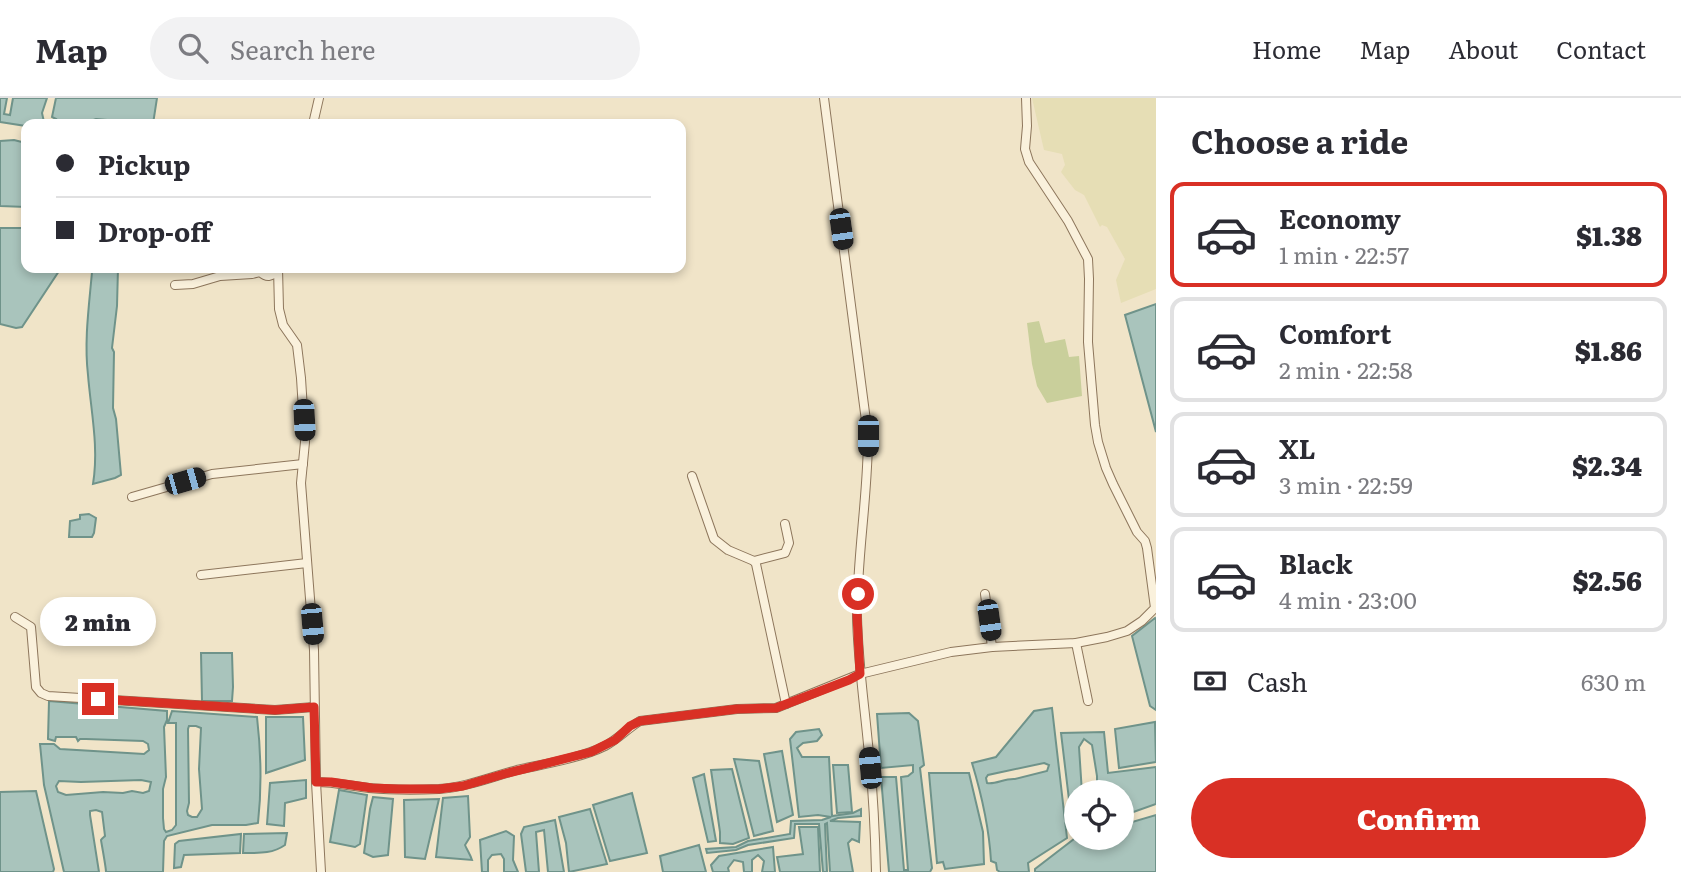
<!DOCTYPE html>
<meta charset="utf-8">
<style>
body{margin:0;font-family:Literata,serif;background:#f2f2f3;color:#2b2b33;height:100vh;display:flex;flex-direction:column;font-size:26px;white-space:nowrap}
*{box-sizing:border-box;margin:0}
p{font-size:23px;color:#7c7c81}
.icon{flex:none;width:38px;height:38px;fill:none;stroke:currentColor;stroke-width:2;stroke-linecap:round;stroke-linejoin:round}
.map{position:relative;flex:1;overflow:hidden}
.details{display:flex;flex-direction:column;background:#fff;width:525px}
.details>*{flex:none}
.top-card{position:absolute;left:21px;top:21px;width:665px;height:154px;border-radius:14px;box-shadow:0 4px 10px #0003;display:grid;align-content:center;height:154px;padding:0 35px;background:#fff}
.controls{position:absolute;left:1064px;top:682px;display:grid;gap:14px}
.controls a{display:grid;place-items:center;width:70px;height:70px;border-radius:50%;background:#fff;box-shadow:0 4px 10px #0003;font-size:35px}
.end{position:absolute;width:32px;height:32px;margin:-16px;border:9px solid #d93025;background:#fff;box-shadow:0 0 0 4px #fff}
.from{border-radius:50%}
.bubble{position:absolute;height:49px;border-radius:24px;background:#fff;box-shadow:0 4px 10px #0003;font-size:23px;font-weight:800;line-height:49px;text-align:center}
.car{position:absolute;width:21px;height:42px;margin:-21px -10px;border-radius:9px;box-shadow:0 0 5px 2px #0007;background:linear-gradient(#222 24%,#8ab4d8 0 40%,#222 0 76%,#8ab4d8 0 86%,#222 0)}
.top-card b{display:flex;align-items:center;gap:24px;height:66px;font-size:26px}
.top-card b+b{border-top:2px solid #e1e1e2}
.top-card i{width:18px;height:18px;background:#2b2b33}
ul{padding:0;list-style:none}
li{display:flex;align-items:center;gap:21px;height:105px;margin:0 14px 10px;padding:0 21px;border:4px solid #e1e1e2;border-radius:14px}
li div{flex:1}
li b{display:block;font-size:26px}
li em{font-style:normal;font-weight:800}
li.on{border-color:#d93025}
li>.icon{width:63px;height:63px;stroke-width:1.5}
h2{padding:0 35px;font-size:32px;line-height:84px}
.pay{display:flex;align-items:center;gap:18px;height:77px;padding:0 35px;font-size:26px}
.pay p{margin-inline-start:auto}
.button{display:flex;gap:14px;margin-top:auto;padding:14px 35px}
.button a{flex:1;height:80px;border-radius:42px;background:#d93025;color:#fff;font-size:28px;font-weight:800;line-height:80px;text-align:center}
header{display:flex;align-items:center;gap:42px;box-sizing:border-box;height:98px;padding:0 35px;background:#fff;border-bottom:2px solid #e1e1e2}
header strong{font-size:33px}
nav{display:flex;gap:38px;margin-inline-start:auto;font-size:24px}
.search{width:490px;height:63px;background:#f2f2f3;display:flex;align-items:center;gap:18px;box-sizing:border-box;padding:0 24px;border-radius:38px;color:#7c7c81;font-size:26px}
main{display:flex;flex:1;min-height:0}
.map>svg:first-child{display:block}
</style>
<header>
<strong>Map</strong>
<div class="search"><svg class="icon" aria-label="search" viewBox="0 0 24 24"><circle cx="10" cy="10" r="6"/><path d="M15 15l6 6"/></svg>Search here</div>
<nav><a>Home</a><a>Map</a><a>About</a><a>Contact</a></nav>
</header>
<main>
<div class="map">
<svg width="1156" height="774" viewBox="0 0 1156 774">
<rect width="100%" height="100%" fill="#f0e4c8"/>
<!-- farmland -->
<polygon fill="#e6deb5" points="1032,0 1156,0 1156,191 1121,205 1116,182 1125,161 1107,129 1102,127 1100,129 1084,97 1075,92 1061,74 1065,67 1062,56 1044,52"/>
<!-- green -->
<polygon fill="#c9cf9b" points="1039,223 1045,245 1065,241 1069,259 1079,258 1082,298 1047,305 1037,288 1032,266 1027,225"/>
<!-- water -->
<g fill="#a9c4bc" stroke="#6f938a" stroke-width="2" fill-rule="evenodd">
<polygon points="0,0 7,0 4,16 10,17 13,0 47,0 42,15 44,24 53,26 56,21 52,19 56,0 157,0 153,26 96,21 82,26 26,26 26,28 0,24"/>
<polygon points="14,42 26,45 26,109 0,108 0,43"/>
<polygon points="0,130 26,130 26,170 61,170 22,229 16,230 0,226"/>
<path d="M104 170H118L117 208 112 250 114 254 113 310 116 321 121 377 115 380 93 386C99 349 91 314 88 277 84 243 89 208 92 174L103 173Z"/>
<polygon points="1156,206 1156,334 1125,217"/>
<polygon points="89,416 96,420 94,435 92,439 69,439 70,423 80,421 80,417"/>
<polygon points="1155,520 1156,522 1156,612 1150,608 1132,538"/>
<polygon points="201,555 232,555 233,589 232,603 202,603"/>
<path d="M49 603 167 613V622L164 629 166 679 163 691V720L164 731 166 734 172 732 176 727V625H168L172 613 257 619C261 654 262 689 258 725L246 727H212L167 738 164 743 163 774H106C106 769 101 743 101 742 102 740 104 739 105 738L102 714 96 712 90 713V717L99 774H64L44 687 40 646H54L60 651 144 656 149 652 148 646 143 643 86 641H80L78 643 76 639H56L55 643 48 641ZM189 628H196L201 630 199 671 202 711 197 719H192L188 717 187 713 189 705 188 631ZM141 682 151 684 149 693 143 695 132 693 123 695 103 694 66 697 58 694 56 688 59 683 81 684Z"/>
<path d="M1052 610 1067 740 1028 765 1029 774H1000L997 772 996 765 991 763C989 728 982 698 972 665L996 659 1034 613ZM1044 665 1049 667 1047 673 1015 681C1005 680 995 687 987 685L986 680 988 677Z"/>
<polygon points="909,615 918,623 924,667 920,670 932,770 930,774 889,774 881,679 896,679 904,772 908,772 901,679 908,678 913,674 913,667 881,670 877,616"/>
<polygon points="266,619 303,619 305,662 266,675"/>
<polygon points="1155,624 1156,664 1119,670 1115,631"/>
<polygon points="819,631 822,637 817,643 803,645 797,650 802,659 829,659 832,718 853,715 861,711 861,718 838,720 830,723 860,724 859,744 852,741 848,745 853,774 830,774 827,725 825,726 827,774 823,774 819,726 795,726 794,740 748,747 736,752 707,755 706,751 736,749 748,743 790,736 791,723 822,722 831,719 818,717 799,719 790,641 796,634"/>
<polygon points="1104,634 1108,675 1156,669 1156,706 1122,718 1122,695 1097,695 1097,678 1092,647 1084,641 1079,649 1082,695 1076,695 1076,734 1073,735 1061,635"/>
<polygon points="782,653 793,717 777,724 764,656"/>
<polygon points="734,661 759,663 773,733 754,738"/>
<polygon points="833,667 848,667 852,714 837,715"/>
<polygon points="732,671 749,740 733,746 720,745 720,734 711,672"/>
<polygon points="929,675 969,675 983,734 984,766 945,771 943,764 937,765"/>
<polygon points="704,676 716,743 708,744 693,680"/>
<polygon points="306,682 306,700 285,705 284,728 267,726 270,685"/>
<polygon points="339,692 367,697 360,746 355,749 330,744"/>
<polygon points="36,693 54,771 53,774 0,774 0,694"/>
<polygon points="632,695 647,755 610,763 593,707"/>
<path d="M468 698 470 739 465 747C467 752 470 756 472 762L436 759 443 700Z"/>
<polygon points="373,699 393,701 388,757 373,759 364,755 370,711"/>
<polygon points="439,701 425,761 405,759 404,702"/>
<polygon points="590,711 607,766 569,774 566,745 559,719"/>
<polygon points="1156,717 1156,774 1035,774 1035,771 1074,741 1122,740 1122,727"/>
<polygon points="555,722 564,774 548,774 544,732 536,734 539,774 526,774 521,736 524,729"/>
<polygon points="799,729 818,729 820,774 780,774 777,759 803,756"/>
<polygon points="506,733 514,738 513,762 518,774 504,774 504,761 501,756 492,757 488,762 488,774 482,774 480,742"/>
<path d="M287 735 285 747C272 756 259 755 243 755L244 736Z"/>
<polygon points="241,736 240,755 184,757 181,769 174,770 175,746 179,743"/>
<polygon points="699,747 706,774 663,774 660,758"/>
<polygon points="773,749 775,774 762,774 764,763 758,757 752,762 752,774 744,774 743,764 734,762 728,770 729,774 713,774 711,767 719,758"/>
</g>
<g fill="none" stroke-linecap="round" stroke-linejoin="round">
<defs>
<g id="street">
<path d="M824 0 868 338C868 398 857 458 857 519 858 562 864 604 868 646 873 689 875 731 876 774"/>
<polyline points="313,26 319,0"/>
<polyline points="278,170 279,211 283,227 297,247 301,280 305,344 301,385 314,552 316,684"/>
<path d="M175 187 193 186 220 178 252 176 260 174C267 180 271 179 277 173"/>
<polyline points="692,378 714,441 728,452 754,463 756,466 786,606"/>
<polyline points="132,399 212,376 303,366"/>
<polyline points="754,463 785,455 789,445 785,426"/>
<polyline points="201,477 307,465"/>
<polyline points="985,496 992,549"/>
<polyline points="15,519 31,529 36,589 41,595 48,598 275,612 314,609"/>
<polyline points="1076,545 1088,603"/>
<path d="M321 774 316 684C334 684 351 688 369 690 392 692 416 692 439 691 467 689 491 679 517 672 544 666 581 660 605 648 618 641 628 630 640 623L737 611 776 610 860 576 951 554 992 549 1076 545 1107 539 1127 533 1142 523 1155 510 1147 450 1145 443 1137 434 1113 386 1106 370 1098 344 1095 327 1088 244 1089 181 1088 161 1068 123 1029 64 1025 51 1027 28 1026 0"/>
</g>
</defs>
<!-- street casing -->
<use href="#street" stroke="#8d765c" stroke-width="10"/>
<!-- street -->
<use href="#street" stroke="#faf1dc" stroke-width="8"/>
</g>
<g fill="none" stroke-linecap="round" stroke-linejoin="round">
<!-- route -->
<polyline stroke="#d93025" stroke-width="9" points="98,601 275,612 314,609 316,684 331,684 372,690 398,691 439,691 463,688 504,676 591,654 615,642 630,628 640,623 737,611 776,610 849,582 860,576 857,517 858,496"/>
</g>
</svg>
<div class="controls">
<a><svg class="icon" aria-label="locate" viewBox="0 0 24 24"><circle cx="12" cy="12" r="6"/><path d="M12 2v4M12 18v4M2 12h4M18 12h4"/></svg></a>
</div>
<i class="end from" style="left:858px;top:496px"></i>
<i class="end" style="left:98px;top:601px"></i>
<div class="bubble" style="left:40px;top:499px;width:116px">2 min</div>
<i class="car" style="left:841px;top:131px;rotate:172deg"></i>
<i class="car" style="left:304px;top:322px;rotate:177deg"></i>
<i class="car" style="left:868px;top:338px;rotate:180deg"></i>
<i class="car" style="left:185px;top:383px;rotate:74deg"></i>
<i class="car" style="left:989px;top:522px;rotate:172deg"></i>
<i class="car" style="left:312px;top:526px;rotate:175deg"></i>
<i class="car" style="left:870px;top:670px;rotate:355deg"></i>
<div class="top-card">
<b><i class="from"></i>Pickup</b>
<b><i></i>Drop-off</b>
</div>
</div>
<section class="details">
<h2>Choose a ride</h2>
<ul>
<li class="on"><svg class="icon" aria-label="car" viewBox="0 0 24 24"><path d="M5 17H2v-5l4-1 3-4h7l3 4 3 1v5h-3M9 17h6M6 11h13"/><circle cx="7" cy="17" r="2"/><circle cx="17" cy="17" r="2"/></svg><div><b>Economy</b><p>1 min · 22:57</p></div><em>$1.38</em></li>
<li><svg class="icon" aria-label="car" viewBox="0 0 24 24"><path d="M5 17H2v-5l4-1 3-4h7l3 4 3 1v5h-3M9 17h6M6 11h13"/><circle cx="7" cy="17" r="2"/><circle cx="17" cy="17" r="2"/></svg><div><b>Comfort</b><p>2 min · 22:58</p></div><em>$1.86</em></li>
<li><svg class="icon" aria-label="car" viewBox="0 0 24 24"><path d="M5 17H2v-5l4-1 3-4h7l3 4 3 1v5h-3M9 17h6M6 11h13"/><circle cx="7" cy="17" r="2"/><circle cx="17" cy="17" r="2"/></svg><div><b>XL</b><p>3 min · 22:59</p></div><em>$2.34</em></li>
<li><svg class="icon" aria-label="car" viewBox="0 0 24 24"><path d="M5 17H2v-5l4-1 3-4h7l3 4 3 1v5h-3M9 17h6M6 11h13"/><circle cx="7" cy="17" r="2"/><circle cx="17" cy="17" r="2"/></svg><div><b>Black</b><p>4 min · 23:00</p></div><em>$2.56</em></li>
</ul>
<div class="pay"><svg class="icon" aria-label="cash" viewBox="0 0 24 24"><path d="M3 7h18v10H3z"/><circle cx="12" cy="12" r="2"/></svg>Cash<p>630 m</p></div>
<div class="button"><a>Confirm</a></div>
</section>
</main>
